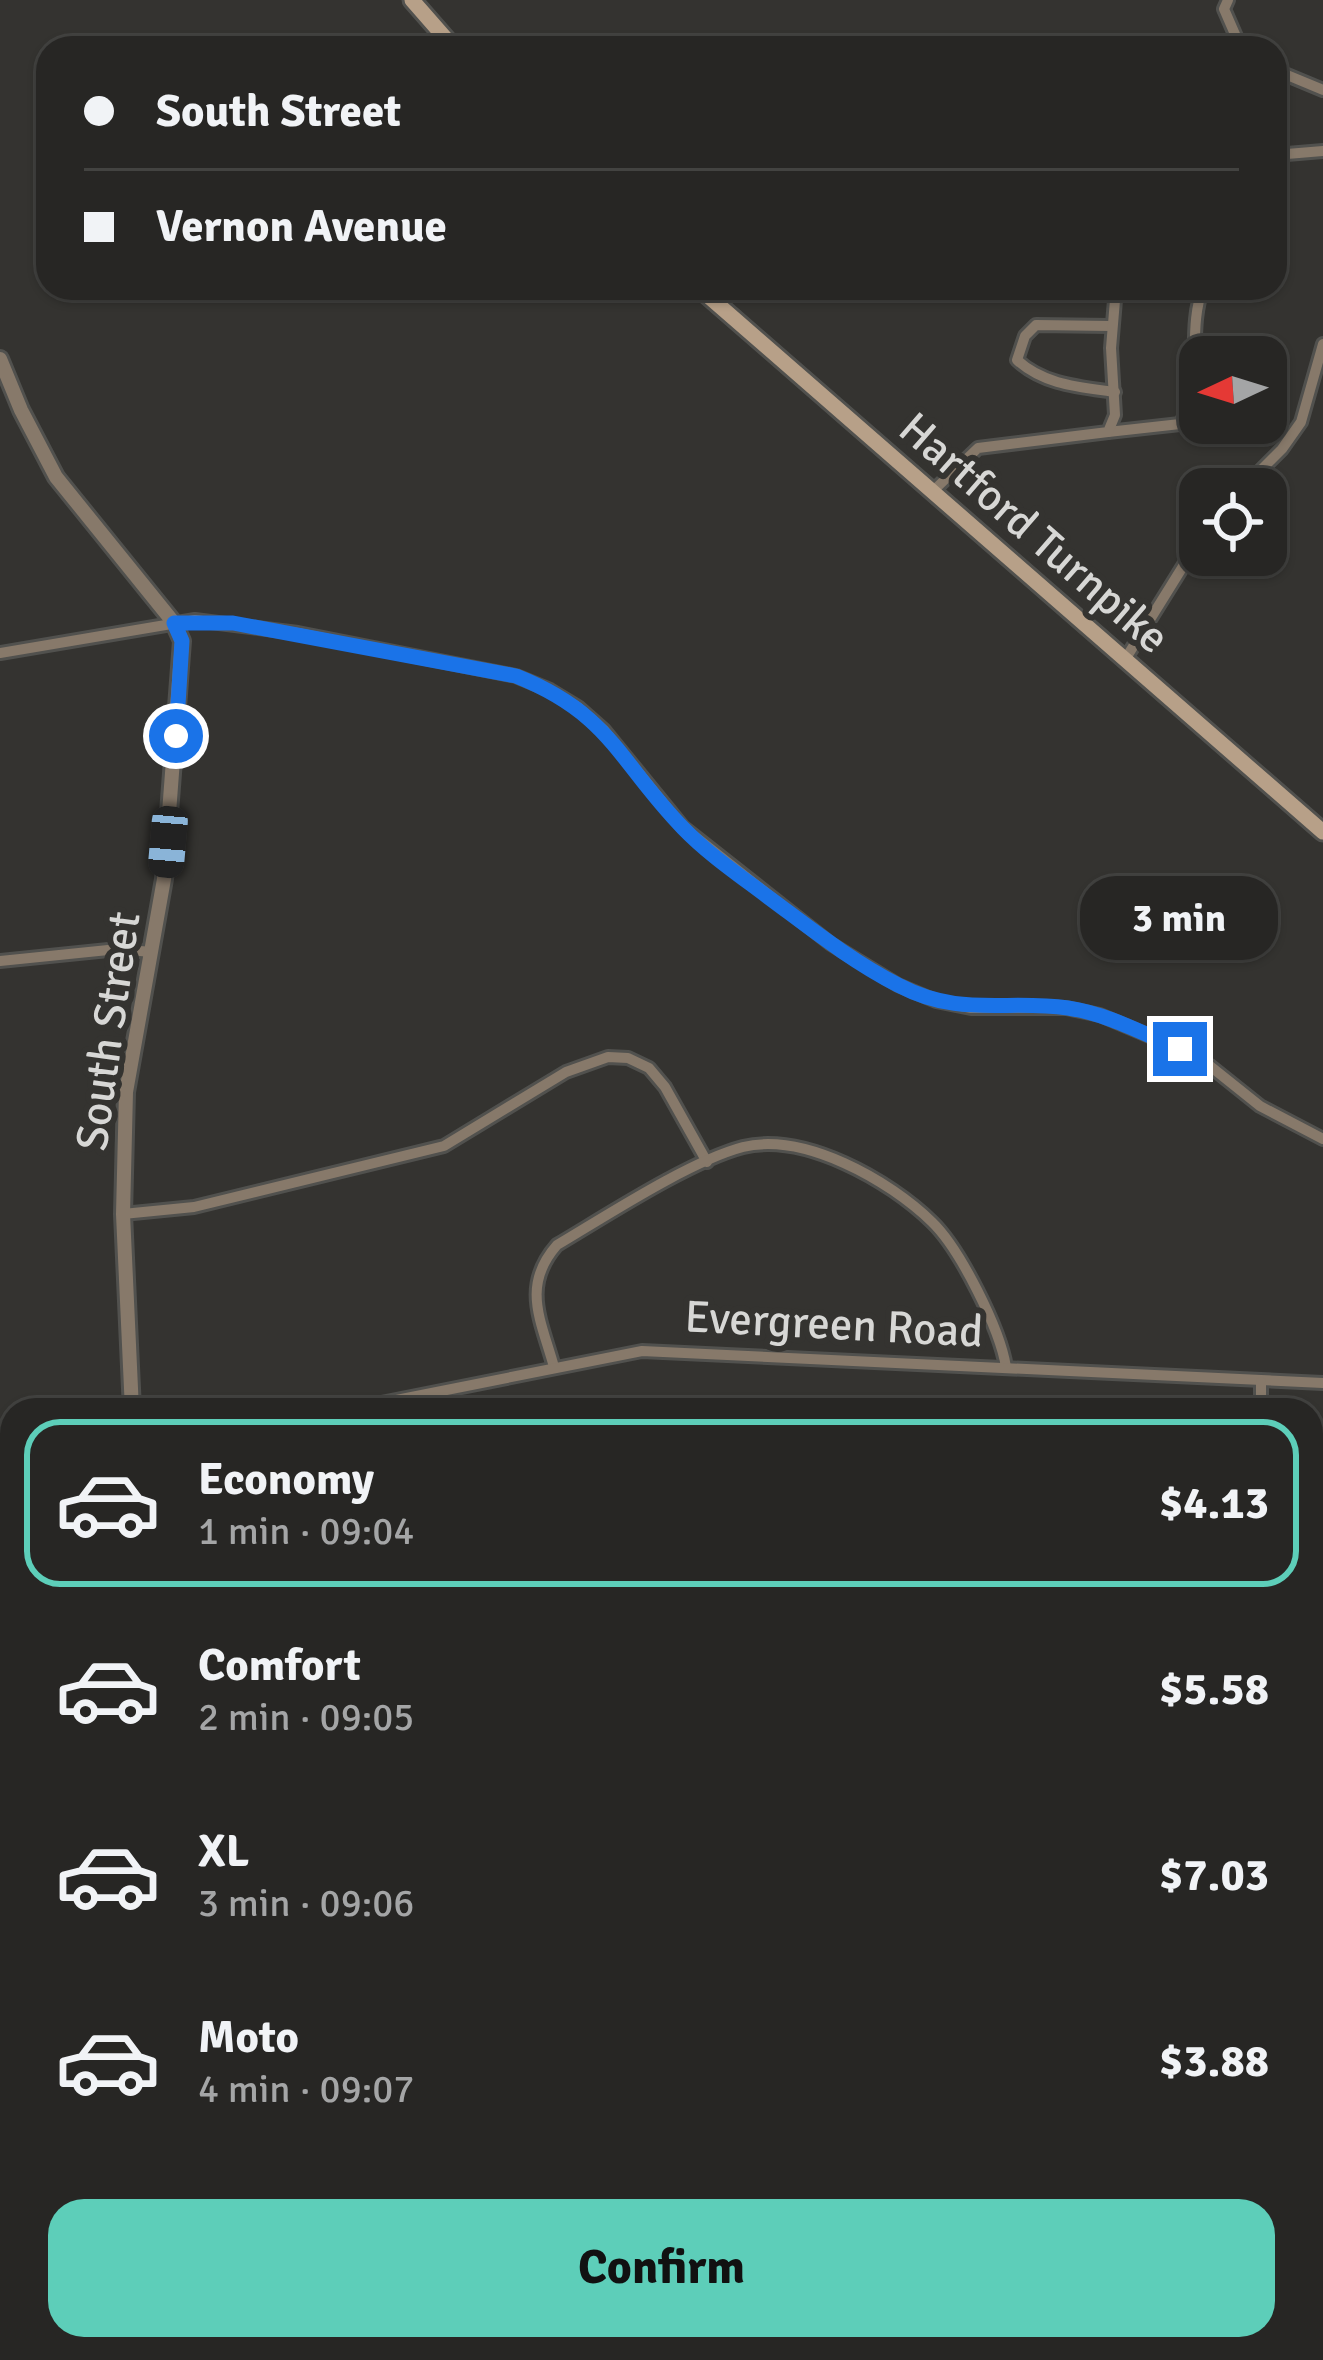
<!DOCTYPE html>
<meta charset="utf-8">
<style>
body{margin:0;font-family:Signika,sans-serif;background:#2f2e2c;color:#f1f3f6;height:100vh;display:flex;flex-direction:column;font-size:45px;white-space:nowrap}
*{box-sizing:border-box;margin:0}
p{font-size:39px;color:#a4a5a6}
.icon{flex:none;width:66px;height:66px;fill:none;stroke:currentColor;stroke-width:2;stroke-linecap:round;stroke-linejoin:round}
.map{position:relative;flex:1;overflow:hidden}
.panel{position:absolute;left:0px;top:1398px;width:1323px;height:963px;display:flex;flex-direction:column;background:#272624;border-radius:36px 36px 0 0;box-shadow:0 3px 9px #0004,0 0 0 3px #434341}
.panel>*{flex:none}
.guide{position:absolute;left:36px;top:36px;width:1251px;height:264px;border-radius:36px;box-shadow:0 3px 9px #0004,0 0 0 3px #434341;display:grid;align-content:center;height:264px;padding:0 48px;background:#272624}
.needle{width:78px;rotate:266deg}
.controls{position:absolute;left:1179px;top:336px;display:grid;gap:24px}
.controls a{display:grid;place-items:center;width:108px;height:108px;border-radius:24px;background:#272624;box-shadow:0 3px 9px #0004,0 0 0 3px #434341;font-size:60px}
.end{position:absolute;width:54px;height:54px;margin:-27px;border:15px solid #1a73e8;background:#fff;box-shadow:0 0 0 6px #fff}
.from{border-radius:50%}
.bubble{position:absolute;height:84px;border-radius:36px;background:#272624;box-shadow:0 3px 9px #0004,0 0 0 3px #434341;font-size:39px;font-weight:700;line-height:84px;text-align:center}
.car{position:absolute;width:36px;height:72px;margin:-36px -18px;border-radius:15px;box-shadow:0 0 9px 3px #0007;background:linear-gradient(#222 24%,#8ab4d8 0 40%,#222 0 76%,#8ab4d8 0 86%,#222 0)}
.guide b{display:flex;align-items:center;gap:42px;height:114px;font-size:45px}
.guide b+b{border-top:3px solid #434341}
.guide i{width:30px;height:30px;background:#f1f3f6}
ul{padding:21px 0 0;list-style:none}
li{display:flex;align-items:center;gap:36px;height:168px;margin:0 24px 18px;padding:0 24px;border:6px solid transparent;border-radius:36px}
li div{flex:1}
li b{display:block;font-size:45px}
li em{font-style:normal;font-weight:700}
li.on{border-color:#5dceb9}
li>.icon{width:108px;height:108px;stroke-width:1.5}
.primary-button{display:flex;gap:24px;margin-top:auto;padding:24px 48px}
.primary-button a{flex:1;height:138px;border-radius:36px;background:#5dceb9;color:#111;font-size:48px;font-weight:700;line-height:138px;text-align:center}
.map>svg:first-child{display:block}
</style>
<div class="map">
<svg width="1323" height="2360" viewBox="0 0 1323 2360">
<rect width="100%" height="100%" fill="#343330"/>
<!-- built -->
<polygon fill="#403c34" points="1323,1783 1323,2020 1311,2024 1311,1786"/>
<!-- green -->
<polygon fill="#533b2e" points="1323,1638 1323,1735 1311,1738 1311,1645"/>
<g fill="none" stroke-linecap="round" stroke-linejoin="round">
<defs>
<g id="minor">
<polyline points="1228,0 1224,9 1241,48"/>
<polyline points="1275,70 1323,90"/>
<polyline points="1275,155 1323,151"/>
<path d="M1111 326 1036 325 1025 336 1017 360C1044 385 1080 387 1115 392"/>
<path d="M1108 432 1180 424C1205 386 1186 331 1203 288"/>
<polyline points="1242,489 1282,449 1301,422 1323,344"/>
<polyline points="934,490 978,448 1108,432 1115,415 1111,348 1116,288"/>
<polyline points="0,653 195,620 298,633 516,676 550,690 578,707 604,730 683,827 831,944 898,985 936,1001 971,1008 1066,1008 1100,1015 1180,1049 1210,1066 1260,1106 1323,1139"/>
<polyline points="1126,658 1200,539"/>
<polyline points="0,961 118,949 151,952"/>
<polyline points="123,1214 194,1207 444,1146 566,1072 608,1057 628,1058 649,1068 665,1087 707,1162"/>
<path d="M554 1367C541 1320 521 1286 557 1245 606 1216 690 1161 743 1147 804 1132 889 1180 932 1222 960 1249 1000 1329 1006 1367"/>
<polyline points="346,1410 642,1351 1323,1383"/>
<polyline points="1261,1410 1261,1382"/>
<polyline points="1311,1540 1323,1540"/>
<polyline points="0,1551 5,1538"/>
<polyline points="0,1865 12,1868"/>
<polyline points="0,2344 11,2360"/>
<polyline points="823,2349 826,2360"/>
<polyline points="1049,2349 1070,2360"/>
</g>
<g id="tertiary">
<polyline points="0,359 21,410 56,477 174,623 182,641 164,879 126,1092 123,1214 132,1410"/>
<polyline points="399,2349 404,2360"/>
</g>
<g id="secondary">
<polyline points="412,0 454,48"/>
<polyline points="699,288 1323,832"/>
</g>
</defs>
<!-- minor casing -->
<use href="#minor" stroke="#51514e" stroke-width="16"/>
<!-- tertiary casing -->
<use href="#tertiary" stroke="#51514e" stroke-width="20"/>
<!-- secondary casing -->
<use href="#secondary" stroke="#51514e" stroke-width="21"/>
<!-- minor -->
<use href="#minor" stroke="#87796a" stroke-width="10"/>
<!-- tertiary -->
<use href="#tertiary" stroke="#87796a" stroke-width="14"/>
<!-- secondary -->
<use href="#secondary" stroke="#b7a088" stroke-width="15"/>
</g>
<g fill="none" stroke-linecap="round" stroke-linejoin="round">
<!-- route -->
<path stroke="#1a73e8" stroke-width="15" d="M176 736 182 641 174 623H233L516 676C611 714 618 761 683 828 708 854 739 875 768 897 810 928 851 961 898 985 961 1018 1004 999 1068 1008 1108 1014 1144 1034 1180 1049"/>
</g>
<g text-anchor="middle" stroke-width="12" stroke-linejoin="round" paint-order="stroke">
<!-- street labels -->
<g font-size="45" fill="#d7d7d5" stroke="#343330">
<text transform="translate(1035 532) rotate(41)" y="16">Hartford Turnpike</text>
<text transform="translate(107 1031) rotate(-82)" y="16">South Street</text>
<text transform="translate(834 1323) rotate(3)" y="16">Evergreen Road</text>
</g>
</g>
</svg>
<div class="controls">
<a><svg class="needle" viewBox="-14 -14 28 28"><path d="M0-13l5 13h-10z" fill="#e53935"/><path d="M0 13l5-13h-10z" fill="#a4a5a6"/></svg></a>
<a><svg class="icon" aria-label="locate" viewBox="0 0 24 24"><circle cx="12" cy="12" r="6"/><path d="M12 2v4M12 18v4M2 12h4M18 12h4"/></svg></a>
</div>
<i class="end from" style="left:176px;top:736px"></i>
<i class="end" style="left:1180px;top:1049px"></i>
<div class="bubble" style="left:1080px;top:876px;width:198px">3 min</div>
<i class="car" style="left:168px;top:842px;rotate:185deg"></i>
<div class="guide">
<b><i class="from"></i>South Street</b>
<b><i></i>Vernon Avenue</b>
</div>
<section class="panel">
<ul>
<li class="on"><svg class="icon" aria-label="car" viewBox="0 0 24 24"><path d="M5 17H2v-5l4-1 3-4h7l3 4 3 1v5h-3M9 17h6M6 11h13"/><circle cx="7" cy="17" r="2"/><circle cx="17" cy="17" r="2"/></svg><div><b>Economy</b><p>1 min · 09:04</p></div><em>$4.13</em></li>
<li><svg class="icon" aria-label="car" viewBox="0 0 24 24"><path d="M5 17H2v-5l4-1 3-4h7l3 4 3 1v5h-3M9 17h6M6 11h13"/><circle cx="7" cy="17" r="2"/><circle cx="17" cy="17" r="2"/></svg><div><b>Comfort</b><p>2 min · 09:05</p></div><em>$5.58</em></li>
<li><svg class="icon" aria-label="car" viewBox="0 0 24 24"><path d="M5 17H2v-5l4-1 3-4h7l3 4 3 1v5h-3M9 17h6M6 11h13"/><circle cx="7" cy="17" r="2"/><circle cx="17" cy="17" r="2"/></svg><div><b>XL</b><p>3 min · 09:06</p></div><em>$7.03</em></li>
<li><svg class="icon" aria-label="car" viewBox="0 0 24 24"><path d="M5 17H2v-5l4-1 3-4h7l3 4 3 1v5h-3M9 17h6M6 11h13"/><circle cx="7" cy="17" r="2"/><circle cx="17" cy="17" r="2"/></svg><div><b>Moto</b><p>4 min · 09:07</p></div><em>$3.88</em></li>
</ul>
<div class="primary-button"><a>Confirm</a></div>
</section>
</div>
